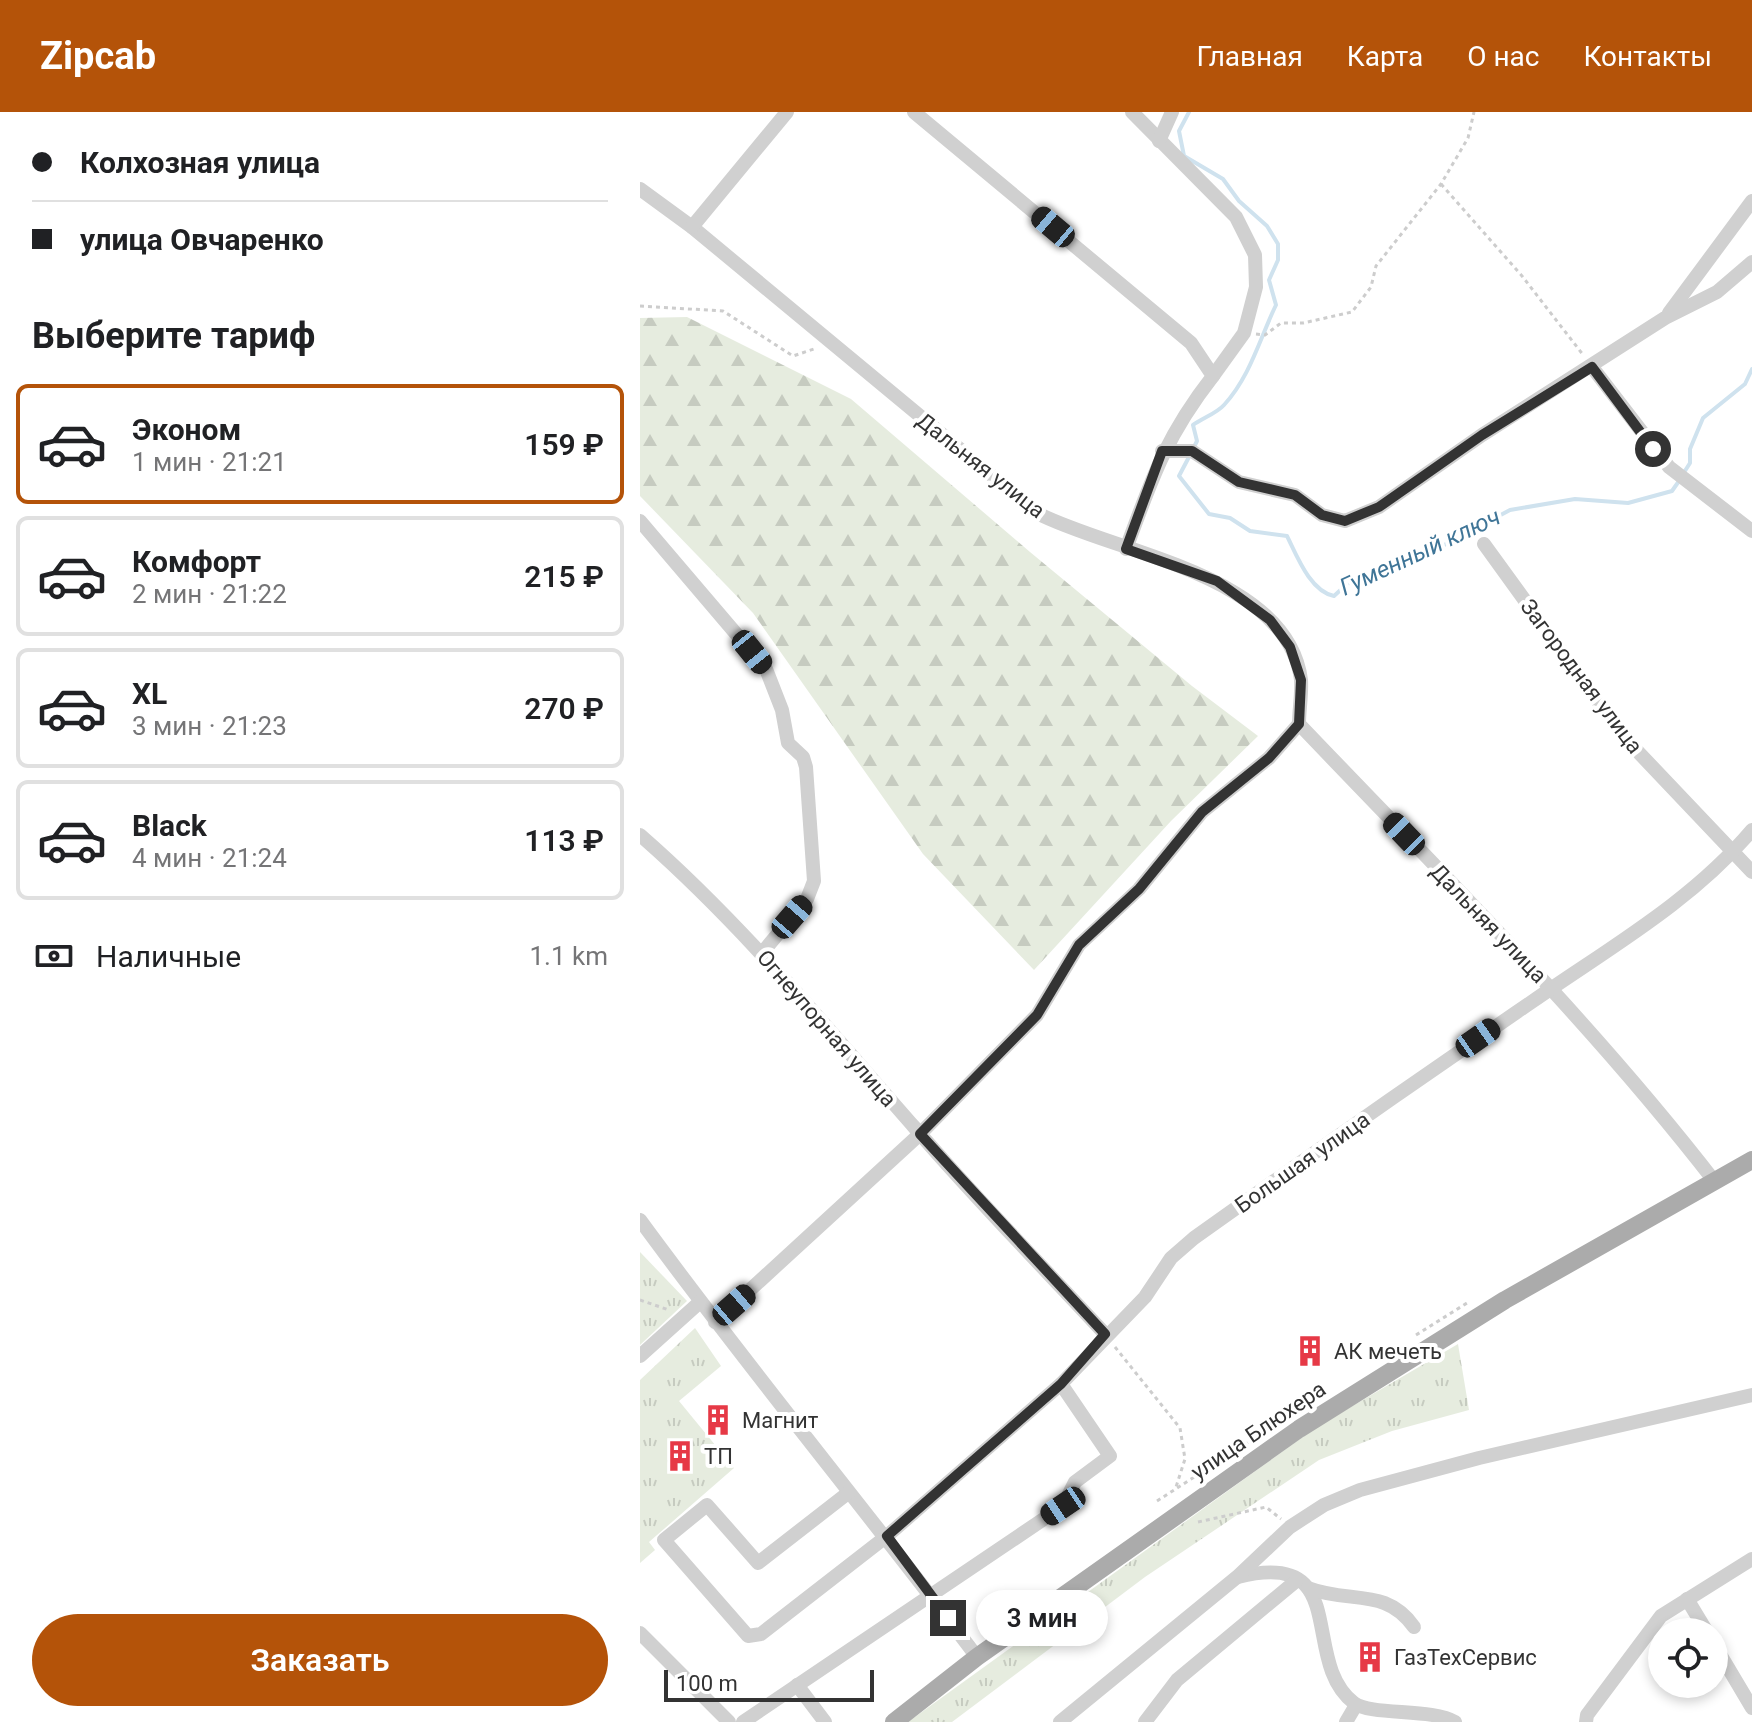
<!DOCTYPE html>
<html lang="ru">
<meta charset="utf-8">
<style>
body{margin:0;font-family:Roboto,sans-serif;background:#f6f6f6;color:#202124;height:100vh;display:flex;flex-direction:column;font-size:30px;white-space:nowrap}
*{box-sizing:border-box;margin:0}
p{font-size:26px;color:#757577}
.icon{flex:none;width:44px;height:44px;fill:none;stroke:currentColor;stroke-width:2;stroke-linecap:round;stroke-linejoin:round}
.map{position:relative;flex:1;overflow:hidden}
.panel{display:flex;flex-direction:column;background:#fff;width:640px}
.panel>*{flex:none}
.banner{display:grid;align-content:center;height:176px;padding:0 32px;background:#fff}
.buttons{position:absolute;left:1008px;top:1506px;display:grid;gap:16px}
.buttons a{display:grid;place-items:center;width:80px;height:80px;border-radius:50%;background:#fff;box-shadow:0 4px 12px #0003;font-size:40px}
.scale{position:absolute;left:24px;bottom:20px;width:210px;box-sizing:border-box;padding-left:8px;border:4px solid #333;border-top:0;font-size:22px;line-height:28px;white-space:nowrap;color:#333;-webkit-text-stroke:6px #fff;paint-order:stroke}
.end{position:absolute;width:36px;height:36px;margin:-18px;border:10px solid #333;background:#fff;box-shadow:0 0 0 4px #fff}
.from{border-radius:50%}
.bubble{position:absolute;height:56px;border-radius:28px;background:#fff;box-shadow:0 4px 12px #0003;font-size:26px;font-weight:600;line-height:56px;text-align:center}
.car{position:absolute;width:24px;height:48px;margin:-24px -12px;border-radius:10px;box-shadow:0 0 6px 2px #0007;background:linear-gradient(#222 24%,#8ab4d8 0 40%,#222 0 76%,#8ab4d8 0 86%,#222 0)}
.banner b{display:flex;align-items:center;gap:28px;height:76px;font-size:30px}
.banner b+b{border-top:2px solid #e0e0e0}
.banner i{width:20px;height:20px;background:#202124}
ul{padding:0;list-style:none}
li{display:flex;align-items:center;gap:24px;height:120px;margin:0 16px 12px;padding:0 16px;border:4px solid #e0e0e0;border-radius:12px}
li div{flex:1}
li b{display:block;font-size:30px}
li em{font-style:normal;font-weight:600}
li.on{border-color:#b45309}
li>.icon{width:72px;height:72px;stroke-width:1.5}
h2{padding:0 32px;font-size:36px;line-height:96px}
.pay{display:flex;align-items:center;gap:20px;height:88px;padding:0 32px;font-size:30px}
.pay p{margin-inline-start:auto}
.primary-button{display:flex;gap:16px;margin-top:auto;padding:16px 32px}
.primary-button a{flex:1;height:92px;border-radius:48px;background:#b45309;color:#fff;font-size:32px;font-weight:600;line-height:92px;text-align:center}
header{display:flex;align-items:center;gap:48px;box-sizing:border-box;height:112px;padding:0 40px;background:#b45309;color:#fff}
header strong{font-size:38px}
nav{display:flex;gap:44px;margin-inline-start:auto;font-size:28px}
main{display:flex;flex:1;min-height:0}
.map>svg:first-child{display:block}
</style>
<header>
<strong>Zipcab</strong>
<nav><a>Главная</a><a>Карта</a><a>О нас</a><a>Контакты</a></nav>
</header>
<main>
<section class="panel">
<div class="banner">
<b><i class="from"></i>Колхозная улица</b>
<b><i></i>улица Овчаренко</b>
</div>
<h2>Выберите тариф</h2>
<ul>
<li class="on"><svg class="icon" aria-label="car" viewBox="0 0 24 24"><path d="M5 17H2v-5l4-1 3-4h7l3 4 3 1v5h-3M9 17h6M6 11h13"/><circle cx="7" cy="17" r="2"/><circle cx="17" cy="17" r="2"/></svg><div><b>Эконом</b><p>1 мин · 21:21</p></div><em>159 ₽</em></li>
<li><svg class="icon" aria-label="car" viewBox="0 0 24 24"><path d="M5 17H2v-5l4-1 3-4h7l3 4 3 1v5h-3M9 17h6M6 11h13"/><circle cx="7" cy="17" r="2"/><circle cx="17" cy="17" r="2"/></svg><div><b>Комфорт</b><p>2 мин · 21:22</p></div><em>215 ₽</em></li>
<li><svg class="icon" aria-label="car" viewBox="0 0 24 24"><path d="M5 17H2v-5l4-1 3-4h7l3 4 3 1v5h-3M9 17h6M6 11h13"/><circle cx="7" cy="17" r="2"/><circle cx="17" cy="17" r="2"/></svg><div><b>XL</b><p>3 мин · 21:23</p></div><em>270 ₽</em></li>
<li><svg class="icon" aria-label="car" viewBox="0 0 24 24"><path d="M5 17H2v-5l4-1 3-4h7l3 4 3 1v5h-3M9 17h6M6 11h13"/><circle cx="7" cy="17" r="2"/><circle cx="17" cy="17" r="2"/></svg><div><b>Black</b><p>4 мин · 21:24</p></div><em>113 ₽</em></li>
</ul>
<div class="pay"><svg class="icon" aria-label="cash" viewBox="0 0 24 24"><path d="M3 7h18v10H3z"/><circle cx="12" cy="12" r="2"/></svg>Наличные<p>1.1 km</p></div>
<div class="primary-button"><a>Заказать</a></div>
</section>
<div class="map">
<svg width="1112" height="1610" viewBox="0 0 1112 1610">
<defs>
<pattern id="grass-tufts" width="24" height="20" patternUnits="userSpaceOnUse" patternTransform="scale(2)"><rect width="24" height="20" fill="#e6ecdf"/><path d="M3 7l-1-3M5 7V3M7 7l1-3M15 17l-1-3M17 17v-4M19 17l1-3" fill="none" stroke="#c6cbc0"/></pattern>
<pattern id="forest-firs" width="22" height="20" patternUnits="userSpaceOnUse" patternTransform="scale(2)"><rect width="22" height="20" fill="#e6ecdf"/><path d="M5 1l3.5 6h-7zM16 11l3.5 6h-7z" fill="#c6cbc0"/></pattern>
</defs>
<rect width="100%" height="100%" fill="#fff"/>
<!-- grass -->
<g fill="url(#grass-tufts)">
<polygon points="0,1140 47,1189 0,1233"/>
<polygon points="55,1216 81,1254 39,1289 94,1356 9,1430 15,1438 0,1451 0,1268"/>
<polygon points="818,1232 829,1298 752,1319 679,1348 505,1465 312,1610 268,1610 675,1316"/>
</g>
<!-- forest -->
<polygon fill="url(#forest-firs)" points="47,205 211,287 390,440 552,574 618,624 531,709 394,858 283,742 113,501 0,384 0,206"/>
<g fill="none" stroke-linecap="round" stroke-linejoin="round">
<!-- stream -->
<g stroke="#cfe2ee" stroke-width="4">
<path d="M549 0 539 19 544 44 583 67 599 89 627 114 638 132V148L629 168 636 193C620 226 610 265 584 293 577 301 563 306 553 313L557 329 554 335"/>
<path d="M550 343 539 364 569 402 590 406 610 419 647 424C657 444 670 479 694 484L707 472 754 454 761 446 791 440 870 398 935 387 988 391 1032 379 1039 369"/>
<polyline points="1043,362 1050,351 1050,337 1063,306 1105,272 1112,257"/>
</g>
<!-- path -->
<g stroke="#cdcdcd" stroke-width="3" stroke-dasharray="4 4" stroke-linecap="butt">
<polyline points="801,72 882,164 944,244"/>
<polyline points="0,194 83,199 153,244 177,236"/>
<polyline points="616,222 625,223 641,211 663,211 712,200 731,175 736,154 801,72 828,26 834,0"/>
<polyline points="0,1188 29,1198"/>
<polyline points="776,1223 827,1191"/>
<polyline points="475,1235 540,1316 545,1347 536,1375"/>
<polyline points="517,1389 635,1313"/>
<polyline points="558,1410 626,1395 641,1407"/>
</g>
<!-- minor -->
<g stroke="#d0d0d0" stroke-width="14">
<path d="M274 0 551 231 573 264C526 324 512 366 486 437"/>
<polyline points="492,0 596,105 615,143 616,175 604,221 573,264"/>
<polyline points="519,29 532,0"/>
<path d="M0 77 52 115 397 401C474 441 648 462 661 568 662 582 659 598 659 612 801 761 948 906 1075 1070"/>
<polyline points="52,115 147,0"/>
<polyline points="1029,201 1112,89"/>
<polyline points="952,255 1029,355 1112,419"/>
<polyline points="522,339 552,339 599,370 655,383 682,403 705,409 739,395 842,323 1025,206 1077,180 1112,150"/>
<polyline points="0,409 126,557 142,598 148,631 163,645 166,655 174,769 167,787 122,841"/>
<polyline points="844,432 983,624 1112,760"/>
<path d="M0 723C101 811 186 915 275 1016 336 1087 402 1154 465 1222"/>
<path d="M0 1108C109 1257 226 1398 337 1545"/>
<polyline points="75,1210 280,1022 397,903 439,833 499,777 562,700 629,646 659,612"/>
<polyline points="0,1244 60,1190"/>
<path d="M208 1381 118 1451 67 1393 24 1428 108 1524 121 1522 247 1424 421 1272 505 1185 531 1146 554 1126C666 1046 779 967 893 889 969 836 1051 790 1112 718"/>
<path d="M598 1465C714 1436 658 1548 714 1591 731 1604 792 1596 815 1610"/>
<path d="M668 1476C710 1492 746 1475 774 1515"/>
<polyline points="1047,1487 1067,1520"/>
<polyline points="0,1521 89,1610"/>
<polyline points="1074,1532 1112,1596"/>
<polyline points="157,1573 185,1610"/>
<polyline points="103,1610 423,1394 435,1370 470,1344 421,1272"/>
<polyline points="420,1610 597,1465 650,1415 684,1393 720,1378 839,1346 1112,1283"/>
<polyline points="505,1610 537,1568 656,1469"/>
<polyline points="706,1610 716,1593"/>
<polyline points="946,1610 947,1603 1021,1504 1112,1447"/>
</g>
<!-- major -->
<polyline stroke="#ababab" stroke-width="18" points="254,1610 337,1545 659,1317 865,1188 1112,1048"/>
</g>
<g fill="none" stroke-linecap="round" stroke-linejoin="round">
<!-- route -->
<polyline stroke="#333" stroke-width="10" points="308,1506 247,1424 421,1272 465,1222 280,1022 397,903 439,833 499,777 562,700 629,646 659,612 661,568 650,535 630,508 577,469 486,437 522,339 552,339 599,370 655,383 682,403 705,409 739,395 842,323 952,255 1013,337"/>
</g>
<!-- icons -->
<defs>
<symbol id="building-bare" viewBox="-9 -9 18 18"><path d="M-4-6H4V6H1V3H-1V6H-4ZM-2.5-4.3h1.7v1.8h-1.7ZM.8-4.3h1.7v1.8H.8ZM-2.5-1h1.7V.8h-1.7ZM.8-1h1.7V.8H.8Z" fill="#e63946" stroke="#fff" stroke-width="2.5" paint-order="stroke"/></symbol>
</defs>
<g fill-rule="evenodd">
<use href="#building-bare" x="648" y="1217" width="44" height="44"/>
<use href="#building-bare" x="56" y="1286" width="44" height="44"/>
<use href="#building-bare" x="18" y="1322" width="44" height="44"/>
<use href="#building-bare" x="708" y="1523" width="44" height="44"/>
</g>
<g text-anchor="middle" stroke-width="8" stroke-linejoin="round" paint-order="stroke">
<!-- street labels -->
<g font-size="22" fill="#333" stroke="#fff">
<text transform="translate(341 353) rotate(38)" y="8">Дальняя улица</text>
<text transform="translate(942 564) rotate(53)" y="8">Загородная улица</text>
<text transform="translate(849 811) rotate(46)" y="8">Дальняя улица</text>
<text transform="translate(187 916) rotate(49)" y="8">Огнеупорная улица</text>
<text transform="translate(662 1050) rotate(-35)" y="8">Большая улица</text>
<text transform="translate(618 1318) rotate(-34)" y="8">улица Блюхера</text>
</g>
<!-- poi labels -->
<g font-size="22" fill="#333" stroke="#fff" text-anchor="start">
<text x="694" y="1247">АК мечеть</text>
<text x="102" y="1316">Магнит</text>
<text x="64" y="1352">ТП</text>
<text x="754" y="1553">ГазТехСервис</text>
</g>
<!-- water labels -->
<g font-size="24" font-style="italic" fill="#3f7597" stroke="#fff">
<text transform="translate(780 440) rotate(-25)" y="8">Гуменный ключ</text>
</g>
</g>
</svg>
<div class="buttons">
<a><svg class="icon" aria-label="locate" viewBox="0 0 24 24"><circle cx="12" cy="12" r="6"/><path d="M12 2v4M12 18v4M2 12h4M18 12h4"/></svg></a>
</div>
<div class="scale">100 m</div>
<i class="end from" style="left:1013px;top:337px"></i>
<i class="end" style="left:308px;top:1506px"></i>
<div class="bubble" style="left:336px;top:1478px;width:132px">3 мин</div>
<i class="car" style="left:413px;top:115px;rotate:310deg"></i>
<i class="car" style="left:112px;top:540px;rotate:141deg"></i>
<i class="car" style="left:764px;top:722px;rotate:316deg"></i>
<i class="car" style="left:152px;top:805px;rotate:41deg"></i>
<i class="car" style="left:838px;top:926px;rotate:55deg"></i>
<i class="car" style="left:94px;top:1193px;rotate:49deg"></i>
<i class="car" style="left:423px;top:1394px;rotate:236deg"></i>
</div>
</main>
